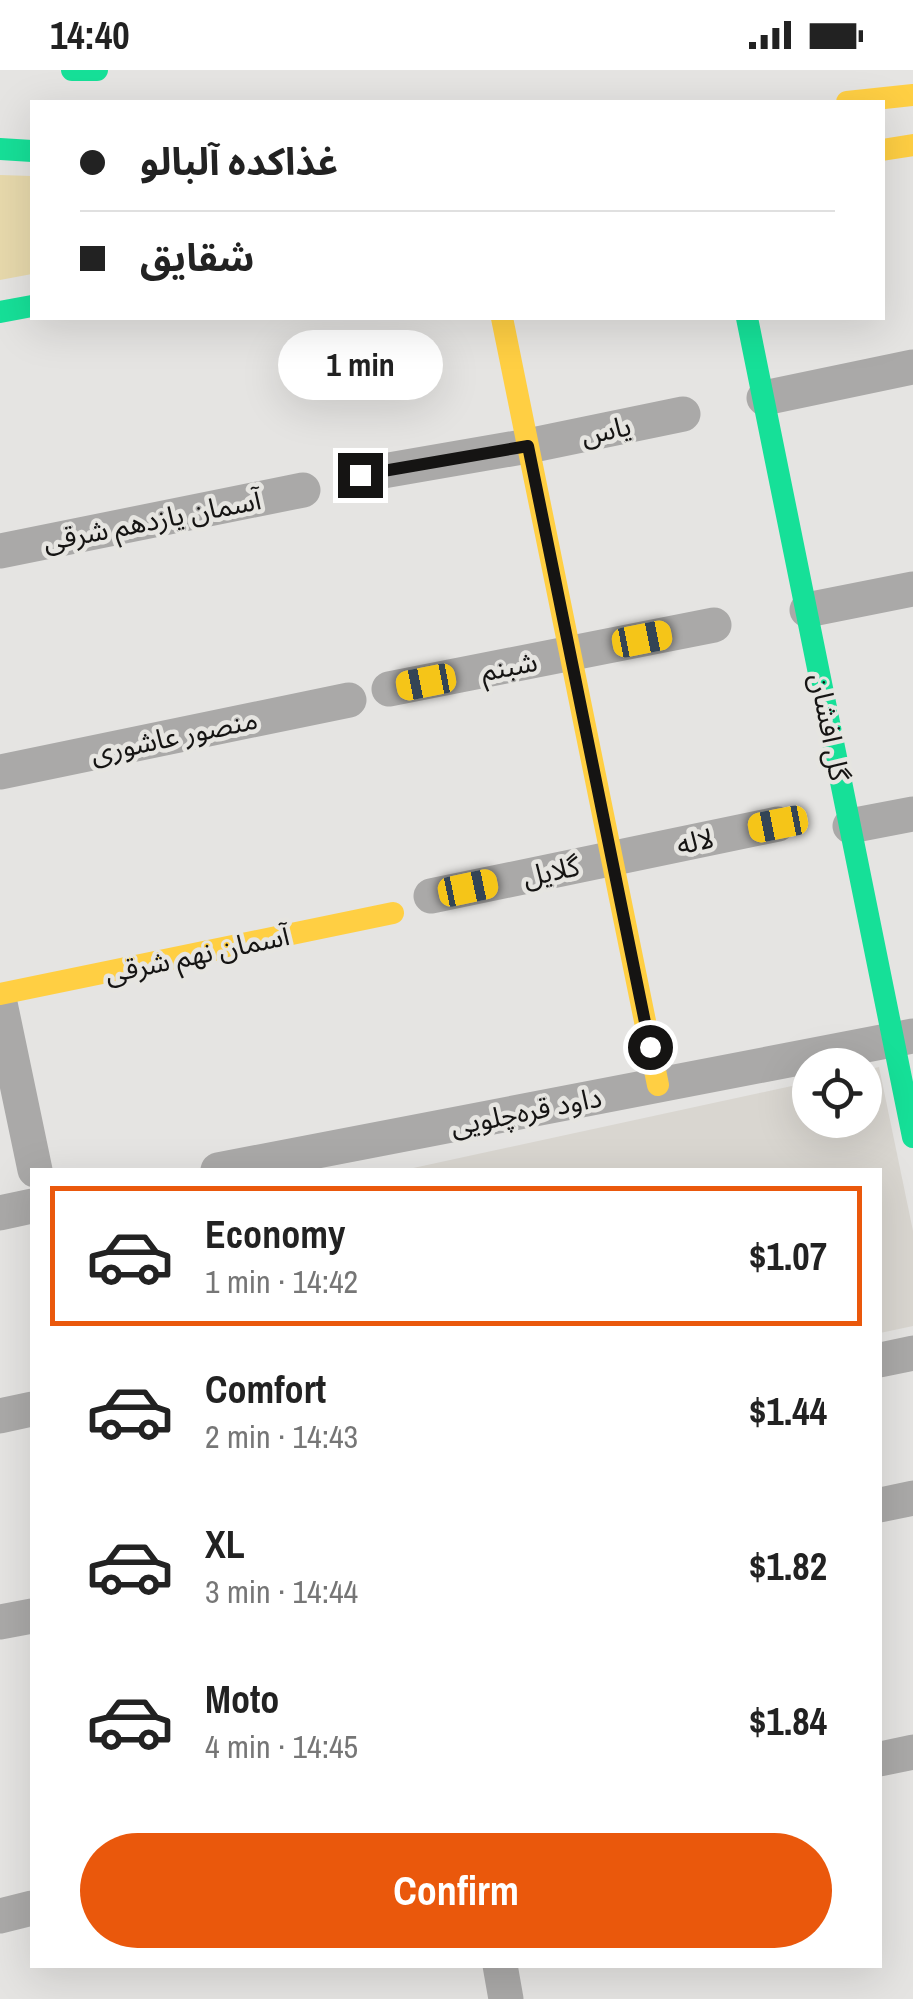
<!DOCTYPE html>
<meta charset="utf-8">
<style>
body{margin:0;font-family:"Archivo Narrow","Noto Sans Arabic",sans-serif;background:#f6f6f6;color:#222;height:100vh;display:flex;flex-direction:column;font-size:38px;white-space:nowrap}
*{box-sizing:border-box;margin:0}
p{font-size:32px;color:#767676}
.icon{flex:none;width:55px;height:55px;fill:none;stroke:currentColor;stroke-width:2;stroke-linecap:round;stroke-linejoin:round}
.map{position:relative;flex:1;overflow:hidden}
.details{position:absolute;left:30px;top:1098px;width:852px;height:800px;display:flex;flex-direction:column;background:#fff;border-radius:0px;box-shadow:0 10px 40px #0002}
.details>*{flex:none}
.guide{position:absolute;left:30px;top:30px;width:855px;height:220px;border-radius:0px;box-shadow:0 10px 40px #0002;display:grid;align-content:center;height:220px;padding:0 50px;background:#fff}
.controls{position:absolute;left:792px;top:978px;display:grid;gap:20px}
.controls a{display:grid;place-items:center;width:90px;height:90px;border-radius:50%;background:#fff;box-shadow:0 10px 40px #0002;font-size:50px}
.end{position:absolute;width:45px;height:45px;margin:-22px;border:12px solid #151413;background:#fff;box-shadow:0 0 0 5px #fff}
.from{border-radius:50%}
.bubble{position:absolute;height:70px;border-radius:35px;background:#fff;box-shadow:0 10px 40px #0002;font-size:32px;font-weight:800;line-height:70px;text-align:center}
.car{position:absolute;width:30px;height:60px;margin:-30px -15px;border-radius:12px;box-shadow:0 0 8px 2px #0007;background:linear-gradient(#f5c518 24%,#345 0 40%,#f5c518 0 76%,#345 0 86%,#f5c518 0)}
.guide b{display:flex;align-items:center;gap:35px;height:95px;font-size:38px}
.guide b+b{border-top:2px solid #e0e0e0}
.guide i{width:25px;height:25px;background:#222}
ul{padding:18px 0 0;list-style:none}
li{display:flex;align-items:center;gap:30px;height:140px;margin:0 20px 15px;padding:0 30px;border:5px solid transparent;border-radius:0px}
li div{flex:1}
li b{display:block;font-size:38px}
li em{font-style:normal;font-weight:800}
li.on{border-color:#ea580c}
li>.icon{width:90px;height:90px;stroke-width:1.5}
.primary-button{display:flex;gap:20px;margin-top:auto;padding:20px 50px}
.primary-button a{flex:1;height:115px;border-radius:60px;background:#ea580c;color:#fff;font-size:40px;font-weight:800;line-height:115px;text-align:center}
.status{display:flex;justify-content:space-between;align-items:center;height:70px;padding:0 50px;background:#fff;direction:ltr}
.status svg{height:28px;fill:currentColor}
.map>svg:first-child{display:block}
</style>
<div class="status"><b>14:40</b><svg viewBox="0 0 49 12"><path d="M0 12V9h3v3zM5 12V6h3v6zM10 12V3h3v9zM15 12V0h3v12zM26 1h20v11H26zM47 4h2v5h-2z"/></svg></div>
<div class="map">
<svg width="913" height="1929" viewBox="0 0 913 1929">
<rect width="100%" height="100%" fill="#e5e4e2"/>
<!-- built -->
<polygon fill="#d9d6d0" points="879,997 913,1161 913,1256 880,1263 880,1100 404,1100 810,1012 810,1050 865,1050 865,1000"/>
<!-- green -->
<polygon fill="#e7d9ac" points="0,105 32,106 32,204 0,210"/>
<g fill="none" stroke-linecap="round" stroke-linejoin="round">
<!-- street -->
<g stroke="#aaa9a8" stroke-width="35">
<polyline points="764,328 913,297"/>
<polyline points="360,405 528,376 683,344"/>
<polyline points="0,481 303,420"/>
<polyline points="807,540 913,519"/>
<polyline points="389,619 714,555"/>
<polyline points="0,702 349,630"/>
<polyline points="850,756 913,744"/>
<polyline points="431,826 778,754"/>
<polyline points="0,933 35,1100"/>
<polyline points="218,1100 913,966"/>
<polyline points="0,1143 32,1136"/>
<polyline points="880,1290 913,1283"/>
<polyline points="0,1346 32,1339"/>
<polyline points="880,1435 913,1428"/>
<polyline points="0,1552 32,1546"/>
<polyline points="880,1689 913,1682"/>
<polyline points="0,1846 32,1838"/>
<polyline points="500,1895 506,1929"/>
</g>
<!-- fast -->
<g stroke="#16e098" stroke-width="22">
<polyline points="72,0 97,0"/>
<polyline points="0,79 32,81"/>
<polyline points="0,242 32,236"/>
<polyline points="747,248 913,1067"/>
</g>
<!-- slow -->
<g stroke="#ffcf43" stroke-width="22">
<polyline points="847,32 913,25"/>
<polyline points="882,80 913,75"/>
<polyline points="502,248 658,1015"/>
<polyline points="0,924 393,843"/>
</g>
</g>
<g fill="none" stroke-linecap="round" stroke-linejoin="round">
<!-- route -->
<polyline stroke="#151413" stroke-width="12" points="360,405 528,376 650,977"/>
</g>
<g text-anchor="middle" stroke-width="9" stroke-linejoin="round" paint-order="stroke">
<!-- street labels -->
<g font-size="28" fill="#151413" stroke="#e6e5e1">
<text transform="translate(606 360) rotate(-12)" y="10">یاس</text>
<text transform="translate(152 450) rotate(-11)" y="10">آسمان یازدهم شرقی</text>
<text transform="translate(509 596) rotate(-11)" y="10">شبنم</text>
<text transform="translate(830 657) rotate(79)" y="10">گل افشان</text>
<text transform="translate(174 666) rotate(-12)" y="10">منصور عاشوری</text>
<text transform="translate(695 771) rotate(-12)" y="10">لاله</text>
<text transform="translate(551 801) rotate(-12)" y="10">گلایل</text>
<text transform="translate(197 884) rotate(-12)" y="10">آسمان نهم شرقی</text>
<text transform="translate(526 1041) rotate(-11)" y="10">داود قره‌چلویی</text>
</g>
</g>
</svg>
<div class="controls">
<a><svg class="icon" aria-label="locate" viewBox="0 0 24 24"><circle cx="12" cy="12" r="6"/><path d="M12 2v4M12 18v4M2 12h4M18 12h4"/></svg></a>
</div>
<i class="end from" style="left:650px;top:977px"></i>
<i class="end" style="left:360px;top:405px"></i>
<div class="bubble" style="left:278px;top:260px;width:165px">1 min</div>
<i class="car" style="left:642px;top:569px;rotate:79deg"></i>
<i class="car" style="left:426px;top:612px;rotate:259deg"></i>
<i class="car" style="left:778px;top:754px;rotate:259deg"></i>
<i class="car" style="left:468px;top:818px;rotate:78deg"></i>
<div class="guide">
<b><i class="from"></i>غذاکده آلبالو</b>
<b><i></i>شقایق</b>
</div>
<section class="details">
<ul>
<li class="on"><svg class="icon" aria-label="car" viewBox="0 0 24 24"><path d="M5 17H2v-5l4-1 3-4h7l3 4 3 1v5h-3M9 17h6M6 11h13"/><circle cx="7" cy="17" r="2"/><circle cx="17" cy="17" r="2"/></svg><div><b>Economy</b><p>1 min · 14:42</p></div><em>$1.07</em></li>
<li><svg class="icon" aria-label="car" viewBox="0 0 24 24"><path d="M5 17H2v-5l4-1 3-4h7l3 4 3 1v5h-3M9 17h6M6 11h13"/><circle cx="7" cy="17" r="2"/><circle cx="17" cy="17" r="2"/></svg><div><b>Comfort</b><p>2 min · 14:43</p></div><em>$1.44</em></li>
<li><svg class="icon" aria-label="car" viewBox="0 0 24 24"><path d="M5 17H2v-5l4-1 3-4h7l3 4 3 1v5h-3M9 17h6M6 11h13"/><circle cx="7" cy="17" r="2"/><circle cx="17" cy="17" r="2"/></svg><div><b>XL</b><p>3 min · 14:44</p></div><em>$1.82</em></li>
<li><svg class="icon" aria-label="car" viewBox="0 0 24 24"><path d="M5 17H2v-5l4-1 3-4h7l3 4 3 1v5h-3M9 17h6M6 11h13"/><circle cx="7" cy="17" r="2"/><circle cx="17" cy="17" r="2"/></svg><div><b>Moto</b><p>4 min · 14:45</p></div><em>$1.84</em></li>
</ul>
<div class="primary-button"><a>Confirm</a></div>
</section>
</div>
